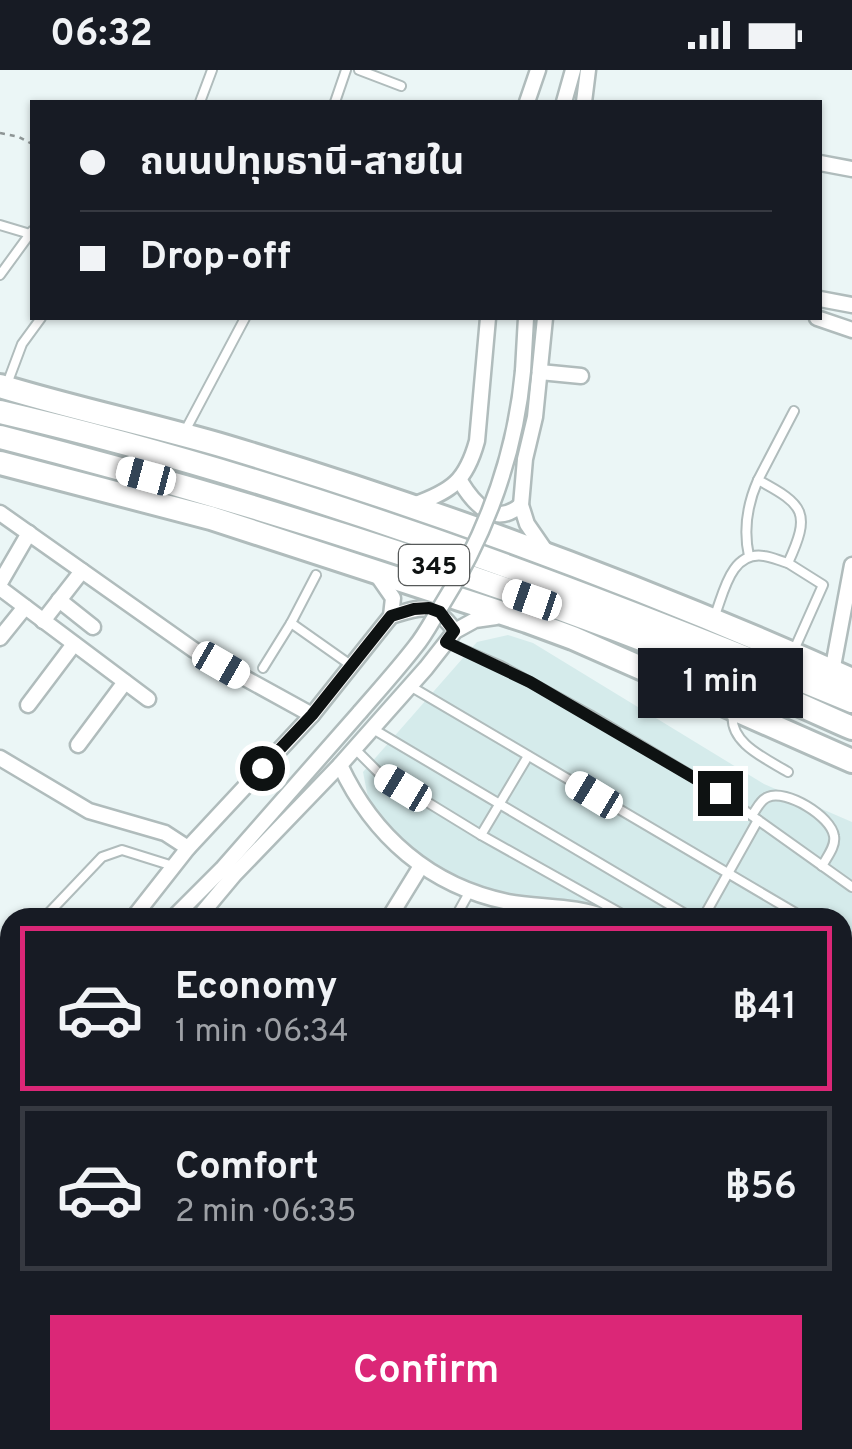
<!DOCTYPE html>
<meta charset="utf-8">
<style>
body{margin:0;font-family:Overpass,"Noto Sans Thai",sans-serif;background:#242831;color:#f1f3f6;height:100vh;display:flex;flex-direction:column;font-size:38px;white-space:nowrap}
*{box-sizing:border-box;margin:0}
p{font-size:32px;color:#9ea1a6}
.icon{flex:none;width:55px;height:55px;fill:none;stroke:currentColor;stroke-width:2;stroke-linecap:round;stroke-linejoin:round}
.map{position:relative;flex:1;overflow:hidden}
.drawer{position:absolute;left:0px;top:838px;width:852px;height:542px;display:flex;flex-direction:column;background:#171b24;border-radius:30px 30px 0 0;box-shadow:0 2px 8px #0004}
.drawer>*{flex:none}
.top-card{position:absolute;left:30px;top:30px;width:792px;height:220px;border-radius:0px;box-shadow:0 2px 8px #0004;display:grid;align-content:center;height:220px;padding:0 50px;background:#171b24}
.end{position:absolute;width:45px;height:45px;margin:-22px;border:12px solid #0e1212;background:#fff;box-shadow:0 0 0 5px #fff}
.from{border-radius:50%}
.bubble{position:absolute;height:70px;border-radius:0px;background:#171b24;box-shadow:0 2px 8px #0004;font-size:32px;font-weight:600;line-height:70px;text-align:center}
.car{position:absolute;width:30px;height:60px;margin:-30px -15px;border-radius:12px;box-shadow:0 0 8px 2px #0007;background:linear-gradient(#fff 24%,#345 0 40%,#fff 0 76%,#345 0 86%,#fff 0)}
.top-card b{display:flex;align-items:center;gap:35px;height:95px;font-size:38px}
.top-card b+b{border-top:2px solid #363941}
.top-card i{width:25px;height:25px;background:#f1f3f6}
ul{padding:18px 0 0;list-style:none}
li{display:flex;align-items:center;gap:30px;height:165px;margin:0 20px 15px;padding:0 30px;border:5px solid #363941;border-radius:0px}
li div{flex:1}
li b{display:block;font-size:38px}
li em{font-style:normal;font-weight:600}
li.on{border-color:#db2777}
li>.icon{width:90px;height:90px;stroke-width:1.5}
.action{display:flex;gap:20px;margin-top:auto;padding:20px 50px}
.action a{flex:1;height:115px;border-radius:0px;background:#db2777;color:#fff;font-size:40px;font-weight:600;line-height:115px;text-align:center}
.status{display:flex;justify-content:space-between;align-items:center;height:70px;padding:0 50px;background:#171b24;direction:ltr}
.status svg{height:28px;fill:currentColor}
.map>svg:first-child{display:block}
</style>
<div class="status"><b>06:32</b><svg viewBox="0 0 49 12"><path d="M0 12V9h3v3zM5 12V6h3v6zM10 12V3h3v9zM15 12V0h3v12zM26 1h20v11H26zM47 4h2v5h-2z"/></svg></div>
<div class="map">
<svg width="852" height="1379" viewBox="0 0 852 1379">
<rect width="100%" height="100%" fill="#ebf6f6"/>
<!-- built -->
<g fill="#d5ebeb">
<polygon points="508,565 533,573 764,714 852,752 852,994 843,990 842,848 619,847 583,835 510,826 489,821 431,796 406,778 371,743 363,702 477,572"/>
<polygon points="9,1062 10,1063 10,1260 0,1251 0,1071"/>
<polygon points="86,1370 719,1370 715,1379 97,1379"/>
</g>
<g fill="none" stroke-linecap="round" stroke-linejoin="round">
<defs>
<g id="service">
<polyline points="359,0 401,16"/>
<polyline points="200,32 212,0"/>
<polyline points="335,32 346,0"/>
<polyline points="0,155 30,164"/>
<polyline points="0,205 32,161"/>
<polyline points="7,314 22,274 41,248"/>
<path d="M794 341 758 410C805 435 811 443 788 493L823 515 794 580"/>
<polyline points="185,361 245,248"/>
<path d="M749 486C743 459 747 435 758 410"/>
<path d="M715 545C724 522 731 481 764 486 772 487 780 491 788 493"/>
<polyline points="291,553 352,596"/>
<polyline points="446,572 501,596 590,645 720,723 852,817"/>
<polyline points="263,598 291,553 316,505"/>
<polyline points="410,616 804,848"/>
<path d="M733 643C728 673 767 689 788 702"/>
<polyline points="373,659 692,848"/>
<polyline points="355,679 378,702 481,765 629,848"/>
<path d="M752 745C757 739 760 730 768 727 786 719 831 746 834 766 836 776 827 787 822 796"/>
<polyline points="481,765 528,686"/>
<polyline points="44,848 102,787 122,780 173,796"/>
<polyline points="455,848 470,821"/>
<polyline points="703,848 758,750"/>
<polyline points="842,870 852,876"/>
<polyline points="842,936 852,942"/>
<polyline points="842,971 852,976"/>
<polyline points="0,1168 10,1178"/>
<polyline points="204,1370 214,1379"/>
<polyline points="300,1379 308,1370"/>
<polyline points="367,1379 375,1370"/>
<polyline points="704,1379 707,1370"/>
</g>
<g id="minor">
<polyline points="527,32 538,0"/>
<polyline points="564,32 573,0"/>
<polyline points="584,32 588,0"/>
<polyline points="820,93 852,99"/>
<polyline points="820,229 852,235"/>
<polyline points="545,248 535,347 525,389 521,435 527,454 547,483"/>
<polyline points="817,248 852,260"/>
<polyline points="523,301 526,248"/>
<polyline points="540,302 581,306"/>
<path d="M460 411C474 434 494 458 521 435"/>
<path d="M413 435C452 421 466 411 477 371L488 248"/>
<polyline points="0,443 194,580 312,645"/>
<polyline points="0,513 29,463"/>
<polyline points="0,518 148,629"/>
<polyline points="59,530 93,557"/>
<path d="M391 546C424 536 433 532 455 561"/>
<polyline points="43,551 82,501"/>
<polyline points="0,568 25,537"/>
<polyline points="832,602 852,495"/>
<polyline points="28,635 74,574"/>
<polyline points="78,675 125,612"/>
<polyline points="0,688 89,741 165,763 188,778"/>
<path d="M340 695C373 766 430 816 508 832 540 838 576 835 607 848"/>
<polyline points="133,848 188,778 312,645 391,546 393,528 377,505"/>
<polyline points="173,848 222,799 360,642"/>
<polyline points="198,848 234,805 340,695 426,598 455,561 475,550 496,547"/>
<polyline points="389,848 421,796"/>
<polyline points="842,993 852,997"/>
<polyline points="0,1033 10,1022"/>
<polyline points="842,1052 852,1029"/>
<polyline points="842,1210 852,1211"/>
<polyline points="719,1370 719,1376 725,1379"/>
<polyline points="778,1379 782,1370"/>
<polyline points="825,1379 830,1370"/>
</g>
<g id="primary">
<path d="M0 316C75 339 152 355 227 377 440 441 649 519 852 610"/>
<path d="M0 342C293 410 574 517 852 631"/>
<path d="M0 367C242 429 481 504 713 597 760 616 806 638 852 658"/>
<polyline points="0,393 211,448 527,551 573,568 852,691"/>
</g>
</defs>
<!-- service casing -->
<use href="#service" stroke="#b0bcbc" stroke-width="12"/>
<!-- minor casing -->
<use href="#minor" stroke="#b0bcbc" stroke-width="19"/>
<!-- primary casing -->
<use href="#primary" stroke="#b0bcbc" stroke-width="28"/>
<!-- path -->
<polyline stroke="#8d9595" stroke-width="2.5" stroke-dasharray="5 5" stroke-linecap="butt" points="0,63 19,67 32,74"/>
<!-- service -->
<use href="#service" stroke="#fff" stroke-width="8"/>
<!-- minor -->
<use href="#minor" stroke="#fff" stroke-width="14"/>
<!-- primary -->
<use href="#primary" stroke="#fff" stroke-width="22"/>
<defs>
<path id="minor-bridge" d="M360 642C379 620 398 599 415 577 425 565 432 551 440 538 486 465 515 388 523 301"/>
</defs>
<!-- minor-bridge casing -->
<use href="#minor-bridge" stroke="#b0bcbc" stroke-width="19" stroke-linecap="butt"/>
<!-- minor-bridge -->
<use href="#minor-bridge" stroke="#fff" stroke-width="14"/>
</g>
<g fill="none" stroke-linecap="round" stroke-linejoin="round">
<!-- route -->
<polyline stroke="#0e1212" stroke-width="12" points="262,698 312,645 391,546 414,539 429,538 440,542 454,561 446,572 530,612 720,723"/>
</g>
<g text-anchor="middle" stroke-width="10" stroke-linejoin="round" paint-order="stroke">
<!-- shield labels -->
<rect fill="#fff" stroke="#565959" stroke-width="2.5" x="399" y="475" width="70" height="40" rx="8"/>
<g font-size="25" font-weight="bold" fill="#0e1212">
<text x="434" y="504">345</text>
</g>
</g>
</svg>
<i class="end from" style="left:262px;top:698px"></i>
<i class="end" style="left:720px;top:723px"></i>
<div class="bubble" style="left:638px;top:578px;width:165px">1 min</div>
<i class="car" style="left:146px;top:406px;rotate:285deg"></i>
<i class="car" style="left:532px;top:530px;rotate:289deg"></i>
<i class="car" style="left:221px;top:595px;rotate:120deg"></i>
<i class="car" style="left:403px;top:718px;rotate:301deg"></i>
<i class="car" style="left:594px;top:725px;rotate:301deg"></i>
<div class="top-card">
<b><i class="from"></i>ถนนปทุมธานี-สายใน</b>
<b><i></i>Drop-off</b>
</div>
<section class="drawer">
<ul>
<li class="on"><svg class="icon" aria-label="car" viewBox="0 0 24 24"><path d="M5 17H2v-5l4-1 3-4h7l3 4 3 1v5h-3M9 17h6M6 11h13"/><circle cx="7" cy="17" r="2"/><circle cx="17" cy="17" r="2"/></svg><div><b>Economy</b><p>1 min · 06:34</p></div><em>฿41</em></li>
<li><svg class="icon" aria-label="car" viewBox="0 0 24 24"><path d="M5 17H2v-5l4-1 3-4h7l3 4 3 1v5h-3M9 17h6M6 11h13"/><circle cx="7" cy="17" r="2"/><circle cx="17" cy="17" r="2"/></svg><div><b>Comfort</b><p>2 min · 06:35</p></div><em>฿56</em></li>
</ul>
<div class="action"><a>Confirm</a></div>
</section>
</div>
